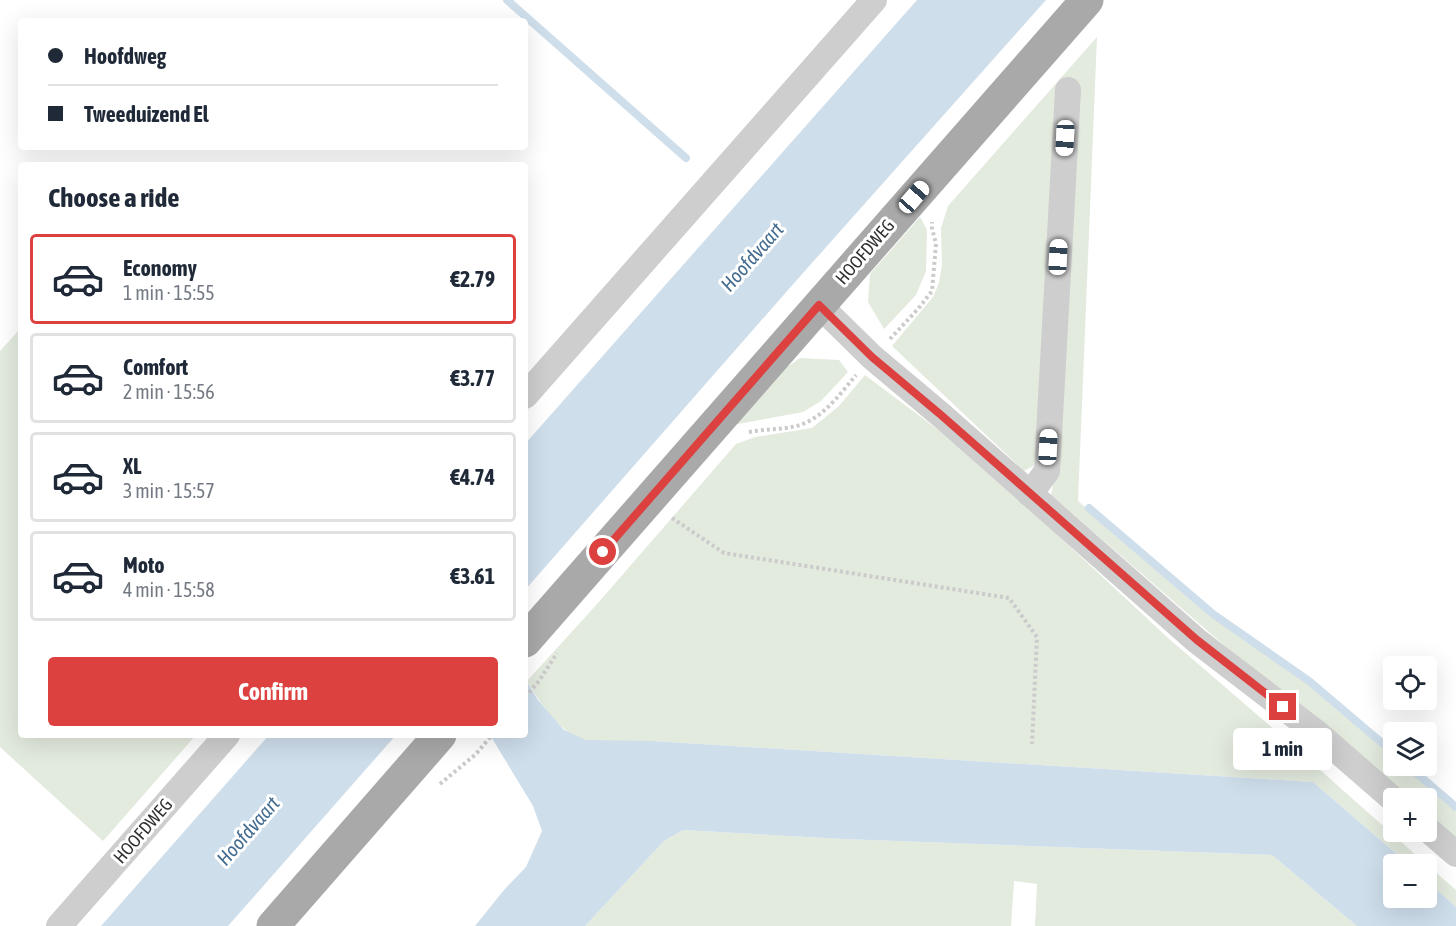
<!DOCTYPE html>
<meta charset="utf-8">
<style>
body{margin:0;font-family:"Asap Condensed",sans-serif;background:#f6f6f7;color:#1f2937;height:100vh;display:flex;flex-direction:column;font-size:22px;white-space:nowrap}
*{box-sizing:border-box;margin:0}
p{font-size:20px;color:#747a83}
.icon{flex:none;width:33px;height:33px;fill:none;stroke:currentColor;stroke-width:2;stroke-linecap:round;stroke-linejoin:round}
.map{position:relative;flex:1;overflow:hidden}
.sheet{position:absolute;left:18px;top:162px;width:510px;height:576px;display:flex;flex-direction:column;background:#fff;border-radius:6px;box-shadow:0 6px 24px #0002}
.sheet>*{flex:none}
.top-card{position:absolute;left:18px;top:18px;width:510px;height:132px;border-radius:6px;box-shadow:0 6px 24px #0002;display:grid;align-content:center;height:132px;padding:0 30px;background:#fff}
.fabs{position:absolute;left:1383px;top:656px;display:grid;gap:12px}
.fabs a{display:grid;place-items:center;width:54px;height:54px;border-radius:6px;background:#fff;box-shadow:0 6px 24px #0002;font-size:30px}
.end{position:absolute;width:27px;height:27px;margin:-14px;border:8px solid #dc4140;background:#fff;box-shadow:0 0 0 3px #fff}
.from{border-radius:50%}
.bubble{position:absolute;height:42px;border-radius:6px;background:#fff;box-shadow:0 6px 24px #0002;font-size:20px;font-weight:700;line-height:42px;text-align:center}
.car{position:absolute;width:18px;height:36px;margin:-18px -9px;border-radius:8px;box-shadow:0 0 4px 2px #0007;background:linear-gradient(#fff 24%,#345 0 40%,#fff 0 76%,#345 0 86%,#fff 0)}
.top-card b{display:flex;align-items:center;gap:21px;height:57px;font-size:22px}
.top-card b+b{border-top:2px solid #e0e1e3}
.top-card i{width:15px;height:15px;background:#1f2937}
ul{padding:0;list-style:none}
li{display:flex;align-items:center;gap:18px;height:90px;margin:0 12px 9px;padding:0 18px;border:3px solid #e0e1e3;border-radius:6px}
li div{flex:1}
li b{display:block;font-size:22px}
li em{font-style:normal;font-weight:700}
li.current{border-color:#dc4140}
li>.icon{width:54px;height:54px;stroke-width:1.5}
h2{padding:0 30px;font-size:27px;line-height:72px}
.cta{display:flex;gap:12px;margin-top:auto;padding:12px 30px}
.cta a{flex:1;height:69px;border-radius:6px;background:#dc4140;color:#fff;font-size:24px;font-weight:700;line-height:69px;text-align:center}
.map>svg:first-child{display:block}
</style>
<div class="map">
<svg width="1456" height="926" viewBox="0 0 1456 926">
<rect width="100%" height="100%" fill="#fff"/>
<!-- green -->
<g fill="#e3eade">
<polygon points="1097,37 1078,501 1212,615 1308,682 1393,757 1394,765 1402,765 1456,812 1456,847 1427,821 1426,798 1400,798 1051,495 1055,474 1041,462 1024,471 892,346 933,297 939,283 942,265 941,228 948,206"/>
<polygon points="920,217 927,230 926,271 916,295 884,329 868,302 870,274"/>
<polygon points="21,328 21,735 196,735 103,841 0,747 0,351"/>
<polygon points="800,358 839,360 848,372 821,401 803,412 727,426 770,379"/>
<path d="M865 375 937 429 1050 528 1168 638 1283 737 1426 864H1408L1313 782 653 741C632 741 609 743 588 740 561 737 540 702 527 681L598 603 736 444 755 437 812 428 839 406Z"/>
<polygon points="683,830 843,839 1272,855 1357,926 1035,926 1037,884 1014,881 1011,926 585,926 664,841"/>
<polygon points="1426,864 1456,890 1456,907 1427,881"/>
</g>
<!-- water -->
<g fill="#cedeeb">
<polygon points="917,0 1046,0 795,282 525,590 525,444"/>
<polygon points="525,678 538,700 564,730 586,740 653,741 1313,782 1408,864 1394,864 1394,897 1426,897 1427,881 1456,907 1456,926 1357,926 1272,855 843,839 683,830 664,841 585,926 475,926 504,890 526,867 542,831 533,806 490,735 525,735"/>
<polygon points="269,735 396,735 228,926 101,926"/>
</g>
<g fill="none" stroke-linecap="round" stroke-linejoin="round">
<!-- stream -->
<g stroke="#cedeeb" stroke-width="8">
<polyline points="507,0 686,158"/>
<polyline points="1089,508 1213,614 1309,681 1394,753"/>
<polyline points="1407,765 1456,807"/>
</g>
<!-- path -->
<g stroke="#cbcbcb" stroke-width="4" stroke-dasharray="3 3" stroke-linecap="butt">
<polyline points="890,339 918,309 932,291 936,244 932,228 932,222"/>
<path d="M749 432C764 429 781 430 796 426 822 420 840 394 856 375"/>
<polyline points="672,518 724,553 1009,598 1037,637 1032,744"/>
<polyline points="525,697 539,681 557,653"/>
<polyline points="440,784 476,754 492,735"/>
</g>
<!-- minor -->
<g stroke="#cecece" stroke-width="26">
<polyline points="819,305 872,357 941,415 1197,641 1317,733 1394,800"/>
<polyline points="525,396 874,0"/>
<polyline points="1030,494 1047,471 1068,90"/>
<polyline points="1426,828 1456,854"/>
<polyline points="59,926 227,735"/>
</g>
<!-- major -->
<g stroke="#a9a9a9" stroke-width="33">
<polyline points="525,641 1087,0"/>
<polyline points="273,926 440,735"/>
</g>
</g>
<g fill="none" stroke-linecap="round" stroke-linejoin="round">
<!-- route -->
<polyline stroke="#dc4140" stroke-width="8" points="603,552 819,305 872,357 941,415 1197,640 1283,707"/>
</g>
<g text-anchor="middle" stroke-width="6" stroke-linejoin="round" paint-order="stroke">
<!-- street labels -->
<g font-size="18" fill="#313131" stroke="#fff">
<text transform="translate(865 252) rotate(-49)" y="6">HOOFDWEG</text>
<text transform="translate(143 831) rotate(-49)" y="6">HOOFDWEG</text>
</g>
<!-- water labels -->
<g font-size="20" font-style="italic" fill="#436c90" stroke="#fff">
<text transform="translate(752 257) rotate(-49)" y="7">Hoofdvaart</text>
<text transform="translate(248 831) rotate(-49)" y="7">Hoofdvaart</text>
</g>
</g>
</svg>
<div class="fabs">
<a><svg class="icon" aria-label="locate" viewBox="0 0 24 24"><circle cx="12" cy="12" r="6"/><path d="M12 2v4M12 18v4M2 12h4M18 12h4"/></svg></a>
<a><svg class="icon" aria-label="layers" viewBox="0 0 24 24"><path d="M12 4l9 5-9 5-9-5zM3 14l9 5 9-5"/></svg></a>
<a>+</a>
<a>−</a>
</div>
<i class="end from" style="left:603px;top:552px"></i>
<i class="end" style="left:1283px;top:707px"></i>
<div class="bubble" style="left:1233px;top:728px;width:99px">1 min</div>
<i class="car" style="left:1065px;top:138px;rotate:183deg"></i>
<i class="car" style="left:914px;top:197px;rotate:41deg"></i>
<i class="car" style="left:1058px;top:257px;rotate:3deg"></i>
<i class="car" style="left:1048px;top:447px;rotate:3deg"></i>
<div class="top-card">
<b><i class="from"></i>Hoofdweg</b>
<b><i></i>Tweeduizend El</b>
</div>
<section class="sheet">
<h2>Choose a ride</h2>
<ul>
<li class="current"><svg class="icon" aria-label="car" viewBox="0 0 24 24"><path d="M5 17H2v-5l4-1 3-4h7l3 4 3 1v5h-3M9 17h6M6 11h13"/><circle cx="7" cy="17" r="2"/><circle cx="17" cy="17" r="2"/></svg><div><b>Economy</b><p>1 min · 15:55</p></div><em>€2.79</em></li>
<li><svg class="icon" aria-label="car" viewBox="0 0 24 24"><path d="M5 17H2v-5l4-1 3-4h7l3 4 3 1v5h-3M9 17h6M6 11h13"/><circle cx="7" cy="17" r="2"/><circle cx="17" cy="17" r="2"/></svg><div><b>Comfort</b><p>2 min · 15:56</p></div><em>€3.77</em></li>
<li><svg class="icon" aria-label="car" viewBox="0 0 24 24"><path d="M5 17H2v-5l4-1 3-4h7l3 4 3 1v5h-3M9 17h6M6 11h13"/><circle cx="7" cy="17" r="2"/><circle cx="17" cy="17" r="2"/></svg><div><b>XL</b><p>3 min · 15:57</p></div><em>€4.74</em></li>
<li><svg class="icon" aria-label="car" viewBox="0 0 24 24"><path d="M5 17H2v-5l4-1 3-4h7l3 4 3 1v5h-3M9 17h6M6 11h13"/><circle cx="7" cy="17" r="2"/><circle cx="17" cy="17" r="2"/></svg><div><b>Moto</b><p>4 min · 15:58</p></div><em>€3.61</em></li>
</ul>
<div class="cta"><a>Confirm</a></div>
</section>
</div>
